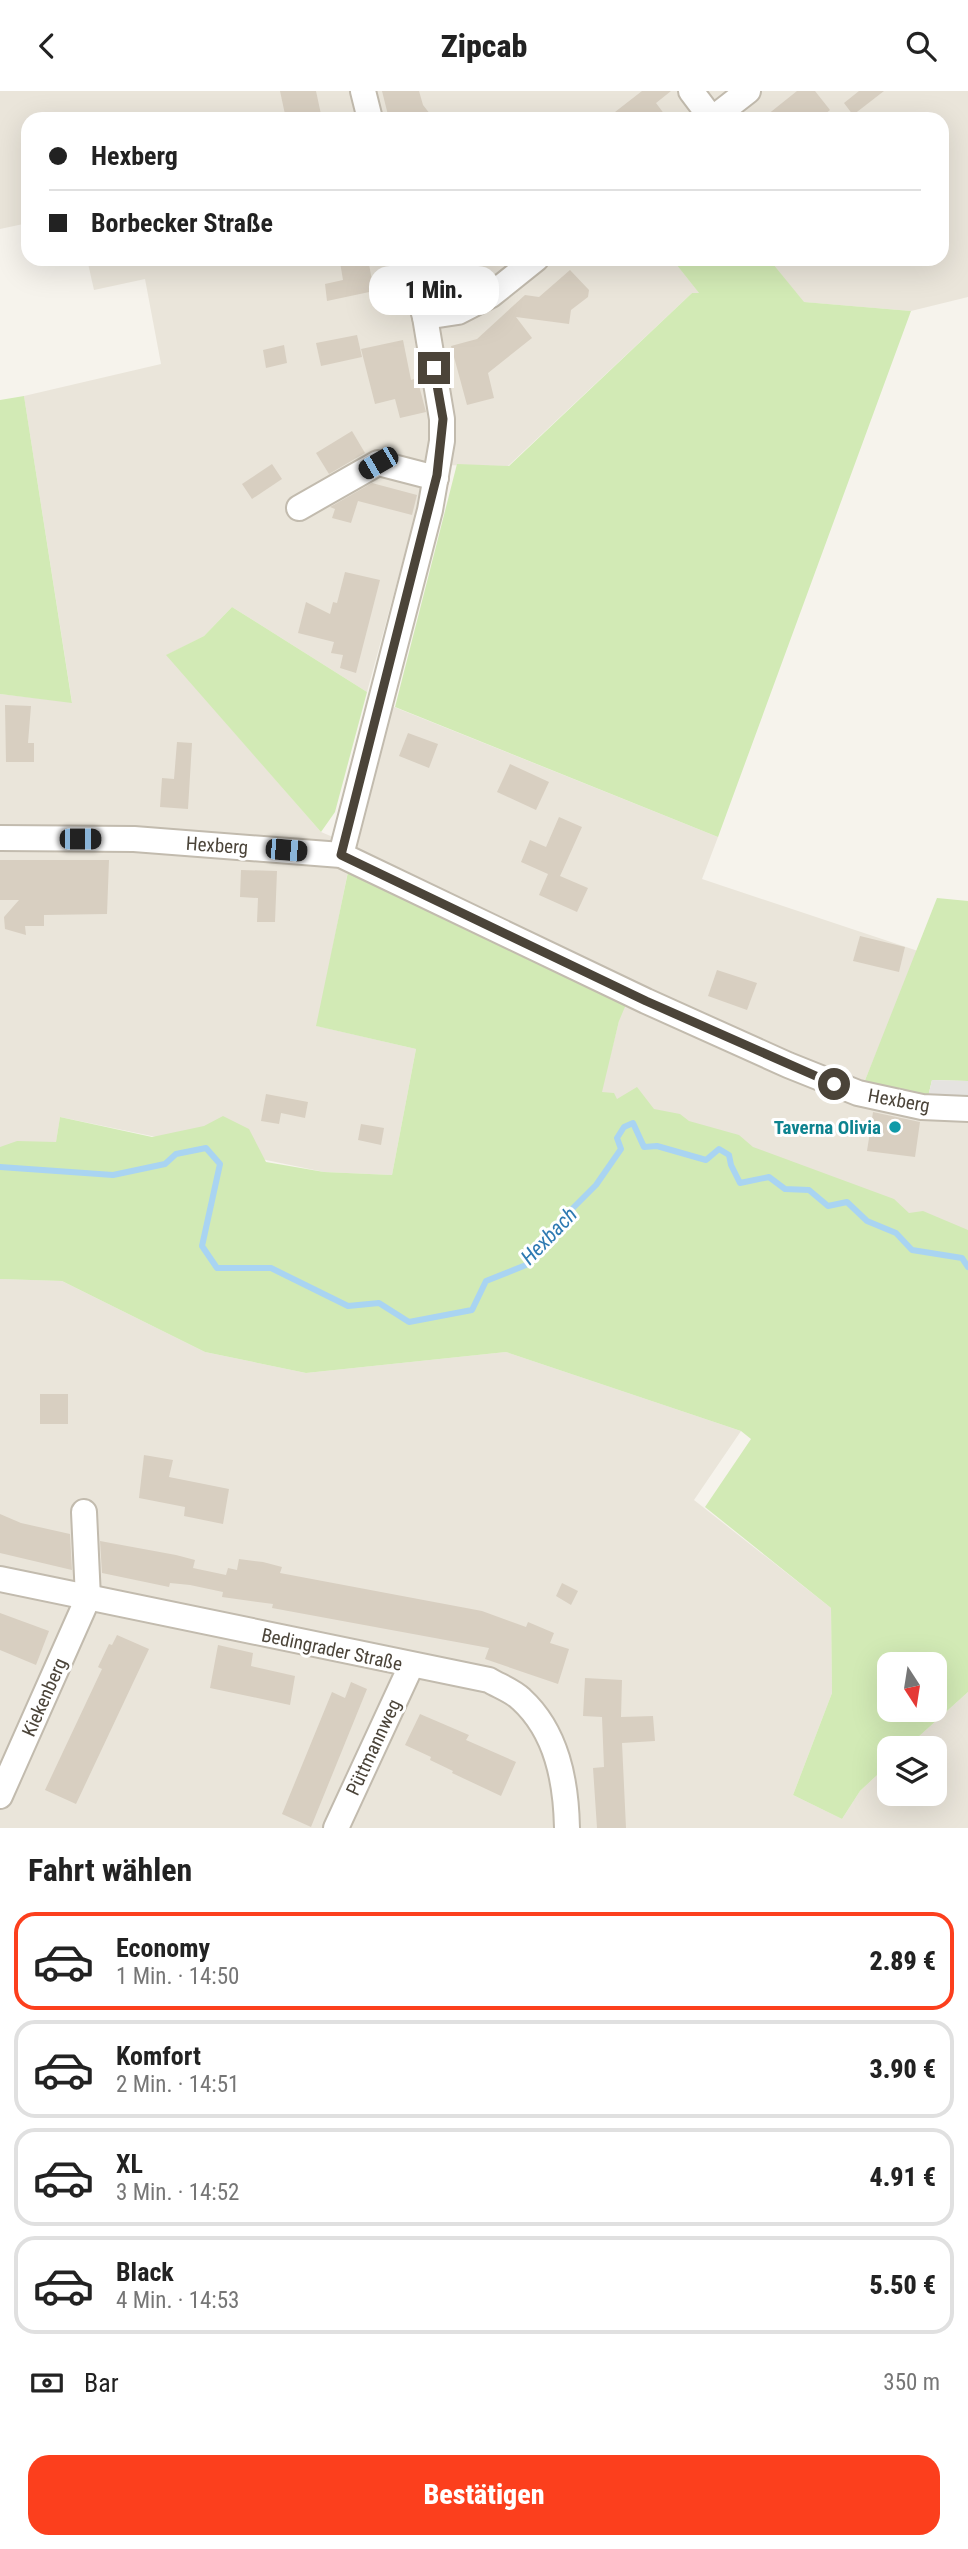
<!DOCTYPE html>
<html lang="de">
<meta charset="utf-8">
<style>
body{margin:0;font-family:"Roboto Condensed",sans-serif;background:#f2f2f2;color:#222;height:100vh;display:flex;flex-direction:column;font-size:26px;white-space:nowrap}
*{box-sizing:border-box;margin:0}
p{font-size:23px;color:#767676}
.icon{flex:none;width:38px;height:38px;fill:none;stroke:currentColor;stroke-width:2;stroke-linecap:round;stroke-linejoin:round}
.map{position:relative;height:1737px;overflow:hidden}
.drawer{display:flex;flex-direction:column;background:#fff;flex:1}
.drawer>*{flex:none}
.banner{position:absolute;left:21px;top:21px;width:928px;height:154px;border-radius:21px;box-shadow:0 7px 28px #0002;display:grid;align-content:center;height:154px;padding:0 28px;background:#fff}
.needle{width:46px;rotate:168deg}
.buttons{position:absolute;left:877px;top:1561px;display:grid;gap:14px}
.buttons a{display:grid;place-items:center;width:70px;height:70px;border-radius:14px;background:#fff;box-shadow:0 7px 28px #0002;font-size:35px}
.end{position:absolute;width:32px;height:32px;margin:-16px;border:9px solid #4b4439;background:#fff;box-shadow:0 0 0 4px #fff}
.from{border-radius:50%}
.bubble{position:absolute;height:49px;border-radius:21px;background:#fff;box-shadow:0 7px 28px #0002;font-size:23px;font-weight:800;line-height:49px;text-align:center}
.car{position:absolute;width:21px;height:42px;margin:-21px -10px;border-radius:9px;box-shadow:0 0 5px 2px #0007;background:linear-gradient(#222 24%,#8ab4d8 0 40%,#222 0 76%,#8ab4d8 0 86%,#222 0)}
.banner b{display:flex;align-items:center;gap:24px;height:66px;font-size:26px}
.banner b+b{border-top:2px solid #e0e0e0}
.banner i{width:18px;height:18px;background:#222}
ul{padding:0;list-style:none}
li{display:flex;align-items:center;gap:21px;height:98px;margin:0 14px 10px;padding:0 14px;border:4px solid #e0e0e0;border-radius:21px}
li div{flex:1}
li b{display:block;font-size:26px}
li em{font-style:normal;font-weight:800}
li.current{border-color:#fc3f1d}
li>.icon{width:63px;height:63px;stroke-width:1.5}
h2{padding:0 28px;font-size:32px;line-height:84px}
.pay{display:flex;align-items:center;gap:18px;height:77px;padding:0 28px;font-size:26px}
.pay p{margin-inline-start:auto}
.cta{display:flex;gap:14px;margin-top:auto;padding:14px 28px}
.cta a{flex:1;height:80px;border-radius:21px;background:#fc3f1d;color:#fff;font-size:28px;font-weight:800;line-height:80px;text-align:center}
header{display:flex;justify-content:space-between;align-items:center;height:91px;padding:0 28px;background:#fff;font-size:32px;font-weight:800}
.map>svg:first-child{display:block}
</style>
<header><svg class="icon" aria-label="back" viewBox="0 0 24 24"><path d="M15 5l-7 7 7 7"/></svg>Zipcab<svg class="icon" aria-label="search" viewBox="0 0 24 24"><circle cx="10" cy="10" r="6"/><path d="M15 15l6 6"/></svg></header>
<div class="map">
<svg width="968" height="1737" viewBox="0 0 968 1737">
<rect width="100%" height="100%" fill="#f6f3ec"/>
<!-- residential -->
<g fill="#eae5da">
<polygon points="0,0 968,0 968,206 911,220 803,211 769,168 942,168 942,28 28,28 28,132 0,138"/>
<polygon points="87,168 672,168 700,203 692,202 508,375 429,374 367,601 232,516 204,545 167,564 321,741 352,754 389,614 718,746 702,788 918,860 864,992 968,1029 968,1146 739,1072 601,1001 619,930 352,760 317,935 416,958 392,1084 324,1081 60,1026 55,1058 0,1064 0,603 72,611 24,305 161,273 145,188 94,199"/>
<polygon points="0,1188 62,1190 205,1261 306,1282 506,1261 741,1340 694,1409 831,1517 832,1602 793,1704 842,1728 860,1700 889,1673 889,1703 934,1703 934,1657 906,1657 968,1601 968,1737 0,1737"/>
</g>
<!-- green -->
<g fill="#d2eab5" fill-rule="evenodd">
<polygon points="672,168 769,168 804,211 911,220 718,746 395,616 457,373 509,375 692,202 699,202"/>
<polygon points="24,305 72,612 0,603 0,309"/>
<polygon points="232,516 367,601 335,721 321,741 166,564 204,545"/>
<path d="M348 781 627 911 619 930 602 1001 614 1002 617 1008 637 996 654 1018 680 1023 689 1030 739 1044 753 1056 894 1108 909 1122 923 1120 968 1139V1601L906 1657H889V1673L860 1700 842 1728 793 1704 832 1602 831 1517 705 1416 751 1348 741 1340 506 1261 306 1282 205 1261 62 1190 0 1188V1056L17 1050 56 1051 60 1026 152 1046 204 1035 223 1025 249 1038 266 1071 324 1081 392 1084 416 958 316 935ZM889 1573H934V1619H889Z"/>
<polygon points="937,807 968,810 968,990 932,989 927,1010 864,992"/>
</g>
<!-- parking -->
<polygon fill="#e5e3e0" points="932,989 968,990 968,1012 927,1010"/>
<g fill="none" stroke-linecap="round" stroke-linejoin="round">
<!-- stream -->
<polyline stroke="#a9d4f2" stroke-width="6" points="0,1076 113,1084 165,1073 176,1063 206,1057 220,1073 202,1155 217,1177 271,1177 348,1215 379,1212 409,1231 472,1219 486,1190 526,1174 557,1133 596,1094 621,1058 617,1047 624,1036 633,1032 644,1056 657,1055 706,1069 719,1058 729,1064 731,1074 740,1092 769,1086 785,1098 809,1099 828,1115 847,1111 867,1130 896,1142 912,1159 962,1167 968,1176"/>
</g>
<!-- building -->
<g fill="#d8cfc1">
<polygon points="280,0 316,0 322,28 286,28"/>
<polygon points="382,0 419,0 423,14 434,28 389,28"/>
<polygon points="642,0 671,0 656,12 668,28 606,28"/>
<polygon points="797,0 815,0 830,19 819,28 762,28"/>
<polygon points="859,0 884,0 853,24 844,12"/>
<polygon points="353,168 368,168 374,200 327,210 325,193 343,189 340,171"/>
<polygon points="429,168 485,168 486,171 436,188"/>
<polygon points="570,179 589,199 588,206 571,219 569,233 516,226 532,247 488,282 494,307 467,314 451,255 477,248 525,204 539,206"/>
<polygon points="357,244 362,266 321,275 316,252"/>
<polygon points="403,249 411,289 417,287 426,321 400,327 395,308 375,313 361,258"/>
<polygon points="284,254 287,272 266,277 263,259"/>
<polygon points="352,340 365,362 329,383 316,362"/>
<polygon points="272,373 282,388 252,408 242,393"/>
<polygon points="372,392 417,404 412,424 358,410 351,432 332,427 335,418 330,416"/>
<polygon points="345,481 380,489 356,582 340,577 343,564 331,562 334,551 298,542 306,511 330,523 333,511 337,512"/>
<polygon points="5,614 31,615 28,652 34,652 34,671 6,671"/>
<polygon points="408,642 438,653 429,677 399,665"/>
<polygon points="177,651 192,652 188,718 160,716 162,687 174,688"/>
<polygon points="510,673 549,691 536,719 497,701"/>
<polygon points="559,726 582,736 560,785 588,797 577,821 539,804 548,783 521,771 530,749 546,756"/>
<polygon points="0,769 109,769 107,823 44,824 44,835 25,835 26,844 5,838 4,826 19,809 0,809"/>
<polygon points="241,779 277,780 275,831 257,831 258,807 240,806"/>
<polygon points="860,845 905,856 899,881 853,870"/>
<polygon points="717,879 757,892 747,919 708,905"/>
<polygon points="266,1003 308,1011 305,1027 281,1022 279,1033 261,1030"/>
<polygon points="873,1021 920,1031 915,1066 867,1060"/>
<polygon points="361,1033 384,1037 381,1054 358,1049"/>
<rect x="40" y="1303" width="28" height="30"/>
<polygon points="144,1364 173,1369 169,1386 229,1398 223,1433 184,1425 185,1416 139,1407"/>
<polygon points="0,1423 21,1432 70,1443 72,1479 0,1462"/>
<polygon points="100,1450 176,1464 195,1469 193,1477 226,1484 228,1477 237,1479 239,1468 263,1471 282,1476 280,1482 482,1520 526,1536 528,1531 554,1542 550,1552 569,1558 558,1593 485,1568 489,1557 272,1517 273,1513 222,1506 223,1501 190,1494 170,1492 169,1496 102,1482"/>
<polygon points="562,1492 578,1500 571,1514 556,1505"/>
<polygon points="0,1522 49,1540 36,1574 0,1559"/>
<polygon points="117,1544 149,1558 76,1713 45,1699 102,1578 98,1576 109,1553 112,1554"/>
<polygon points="218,1554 253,1562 251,1575 295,1585 290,1614 210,1597"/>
<polygon points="585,1587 622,1589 621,1626 653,1625 655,1650 622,1652 626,1737 597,1737 593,1677 604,1676 602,1626 583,1625"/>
<polygon points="351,1591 367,1598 311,1736 282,1723 332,1601 345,1607"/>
<polygon points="420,1623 469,1644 466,1649 516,1671 501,1705 452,1682 453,1680 430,1669 431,1666 405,1654"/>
</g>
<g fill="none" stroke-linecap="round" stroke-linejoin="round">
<defs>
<g id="minor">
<polyline points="363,0 370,28"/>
<polyline points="691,0 712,28"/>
<polyline points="712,28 748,0"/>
<polyline points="425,226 458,221 491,204 536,168"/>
<polyline points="299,417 378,372 436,387"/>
<polyline points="0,747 134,748 341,764 646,910 788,974 858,1002 922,1016 968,1018"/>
<polyline points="341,764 430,419 442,350 442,328 425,226 409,168"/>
<path d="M0 1488 489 1589C499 1595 513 1600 521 1608 557 1641 566 1690 567 1737"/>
<polyline points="0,1705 88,1507 84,1421"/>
<polyline points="336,1737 411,1575"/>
</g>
</defs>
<!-- minor casing -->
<use href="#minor" stroke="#c2bbae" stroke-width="28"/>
<!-- minor -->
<use href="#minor" stroke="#fff" stroke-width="24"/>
</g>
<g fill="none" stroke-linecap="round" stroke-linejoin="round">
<!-- route -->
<polyline stroke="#4b4439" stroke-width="9" points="434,277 443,328 437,384 341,764 646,910 834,993"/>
</g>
<!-- markers -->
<circle fill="#0f9aa8" stroke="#fff" stroke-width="2.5" cx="895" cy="1036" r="7"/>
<g text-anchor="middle" stroke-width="6" stroke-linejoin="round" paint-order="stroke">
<!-- street labels -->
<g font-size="19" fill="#4b4439" stroke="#fff">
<text transform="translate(217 754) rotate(4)" y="7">Hexberg</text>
<text transform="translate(899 1009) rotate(10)" y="7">Hexberg</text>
<text transform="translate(332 1558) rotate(12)" y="7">Bedingrader Straße</text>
<text transform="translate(44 1606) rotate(-66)" y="7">Kiekenberg</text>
<text transform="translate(373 1656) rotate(-65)" y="7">Püttmannweg</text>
</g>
<!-- culture labels -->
<g font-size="19" font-weight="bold" fill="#0d838f" stroke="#fff" text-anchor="end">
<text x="881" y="1043">Taverna Olivia</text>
</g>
<!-- water labels -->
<g font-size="21" font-style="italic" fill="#2e7ab2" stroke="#fff">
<text transform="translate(549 1145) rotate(-46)" y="7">Hexbach</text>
</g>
</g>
</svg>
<div class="buttons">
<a><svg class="needle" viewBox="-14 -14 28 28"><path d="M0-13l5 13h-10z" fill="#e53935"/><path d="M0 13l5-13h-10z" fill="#767676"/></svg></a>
<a><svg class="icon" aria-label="layers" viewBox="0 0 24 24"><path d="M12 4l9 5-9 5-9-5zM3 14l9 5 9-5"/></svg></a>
</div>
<i class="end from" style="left:834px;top:993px"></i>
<i class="end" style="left:434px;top:277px"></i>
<div class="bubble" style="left:369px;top:175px;width:130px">1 Min.</div>
<i class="car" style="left:378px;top:372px;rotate:240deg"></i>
<i class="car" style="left:80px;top:748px;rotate:90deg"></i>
<i class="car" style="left:286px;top:759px;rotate:95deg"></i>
<div class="banner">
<b><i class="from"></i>Hexberg</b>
<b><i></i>Borbecker Straße</b>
</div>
</div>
<section class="drawer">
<h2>Fahrt wählen</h2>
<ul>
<li class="current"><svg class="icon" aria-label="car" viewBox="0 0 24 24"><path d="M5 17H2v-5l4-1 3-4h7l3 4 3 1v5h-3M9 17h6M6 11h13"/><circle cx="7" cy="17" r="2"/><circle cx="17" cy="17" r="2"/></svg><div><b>Economy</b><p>1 Min. · 14:50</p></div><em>2.89 €</em></li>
<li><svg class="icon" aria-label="car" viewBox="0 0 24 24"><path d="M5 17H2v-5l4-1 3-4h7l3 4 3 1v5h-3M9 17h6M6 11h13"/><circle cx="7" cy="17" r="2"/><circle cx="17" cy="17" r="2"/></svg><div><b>Komfort</b><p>2 Min. · 14:51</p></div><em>3.90 €</em></li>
<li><svg class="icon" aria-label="car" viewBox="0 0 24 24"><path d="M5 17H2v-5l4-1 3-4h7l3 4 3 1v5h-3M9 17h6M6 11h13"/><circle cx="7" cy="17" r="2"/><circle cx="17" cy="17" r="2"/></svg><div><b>XL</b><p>3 Min. · 14:52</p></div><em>4.91 €</em></li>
<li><svg class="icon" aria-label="car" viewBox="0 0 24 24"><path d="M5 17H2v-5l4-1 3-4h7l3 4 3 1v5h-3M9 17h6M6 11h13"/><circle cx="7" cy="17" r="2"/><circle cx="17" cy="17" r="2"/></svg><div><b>Black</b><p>4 Min. · 14:53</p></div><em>5.50 €</em></li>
</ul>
<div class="pay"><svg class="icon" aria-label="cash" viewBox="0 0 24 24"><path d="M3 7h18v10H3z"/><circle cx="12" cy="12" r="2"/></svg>Bar<p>350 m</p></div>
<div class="cta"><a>Bestätigen</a></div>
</section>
